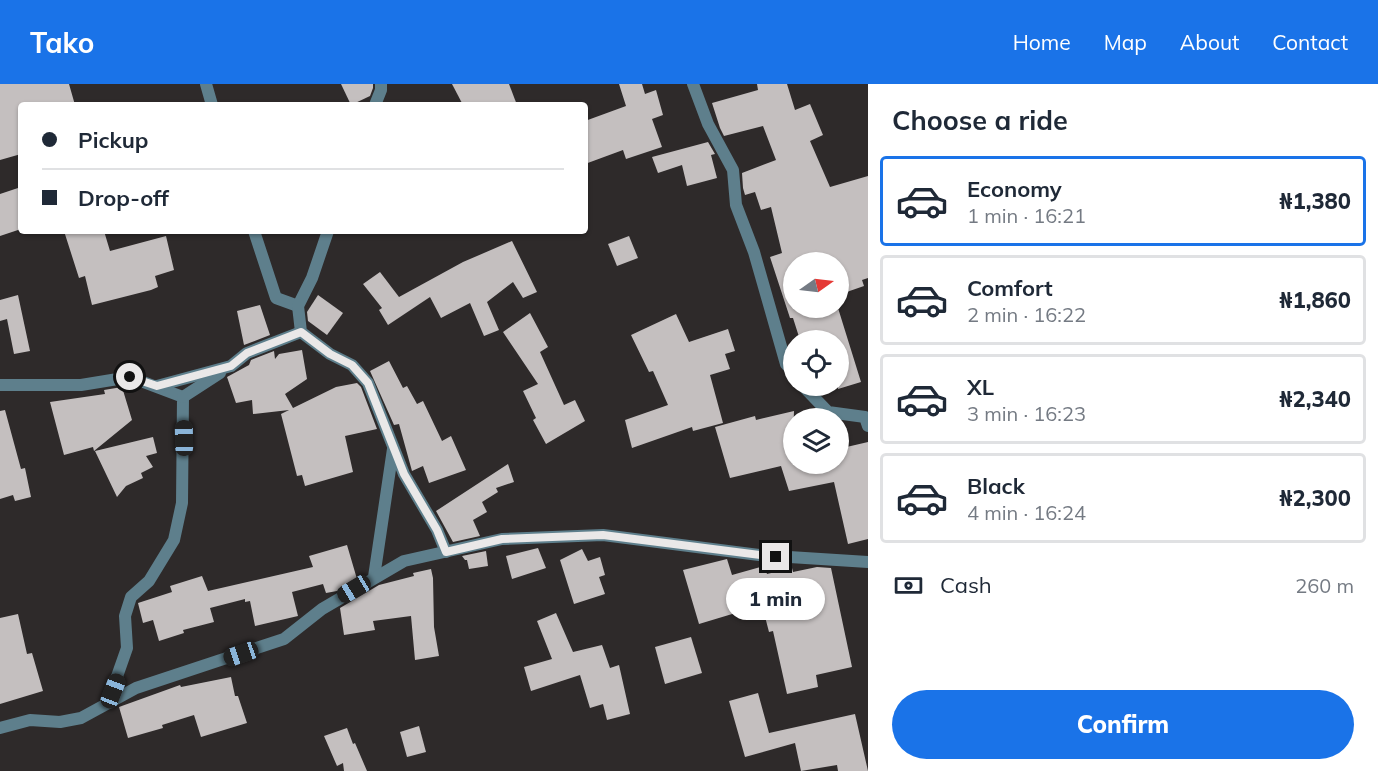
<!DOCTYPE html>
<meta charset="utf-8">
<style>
body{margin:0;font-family:Mulish,sans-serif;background:#f2f2f3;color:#1f2937;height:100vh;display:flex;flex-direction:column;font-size:22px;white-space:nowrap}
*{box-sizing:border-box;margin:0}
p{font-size:20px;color:#747a83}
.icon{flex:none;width:33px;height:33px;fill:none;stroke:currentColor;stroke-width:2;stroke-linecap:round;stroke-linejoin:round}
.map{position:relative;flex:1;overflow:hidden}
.drawer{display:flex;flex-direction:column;background:#fff;width:510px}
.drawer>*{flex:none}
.guide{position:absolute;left:18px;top:18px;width:570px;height:132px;border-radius:6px;box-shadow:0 2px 4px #0004;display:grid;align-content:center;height:132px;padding:0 24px;background:#fff}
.needle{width:39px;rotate:76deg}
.tools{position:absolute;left:783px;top:168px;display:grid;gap:12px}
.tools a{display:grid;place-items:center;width:66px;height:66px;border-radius:50%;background:#fff;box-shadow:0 2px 4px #0004;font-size:30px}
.end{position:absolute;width:27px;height:27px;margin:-14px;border:8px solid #eae8e8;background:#111;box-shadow:0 0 0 3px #111}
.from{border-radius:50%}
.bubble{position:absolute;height:42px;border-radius:21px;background:#fff;box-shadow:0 2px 4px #0004;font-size:20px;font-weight:800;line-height:42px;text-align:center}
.car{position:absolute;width:18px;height:36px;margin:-18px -9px;border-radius:8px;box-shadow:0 0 4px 2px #0007;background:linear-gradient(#222 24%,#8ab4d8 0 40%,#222 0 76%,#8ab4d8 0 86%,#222 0)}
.guide b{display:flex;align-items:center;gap:21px;height:57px;font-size:22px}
.guide b+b{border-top:2px solid #e0e1e3}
.guide i{width:15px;height:15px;background:#1f2937}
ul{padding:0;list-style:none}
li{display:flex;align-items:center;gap:18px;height:90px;margin:0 12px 9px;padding:0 12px;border:3px solid #e0e1e3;border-radius:6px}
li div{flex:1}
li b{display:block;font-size:22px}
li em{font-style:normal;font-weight:800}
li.selected{border-color:#1a73e8}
li>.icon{width:54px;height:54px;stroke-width:1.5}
h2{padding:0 24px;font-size:27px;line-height:72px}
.pay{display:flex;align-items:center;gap:15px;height:66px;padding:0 24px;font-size:22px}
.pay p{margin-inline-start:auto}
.button{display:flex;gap:12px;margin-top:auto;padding:12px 24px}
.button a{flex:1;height:69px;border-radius:36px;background:#1a73e8;color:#fff;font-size:24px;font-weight:800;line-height:69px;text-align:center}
header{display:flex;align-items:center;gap:36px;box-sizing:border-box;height:84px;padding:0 30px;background:#1a73e8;color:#fff}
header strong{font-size:28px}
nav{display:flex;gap:33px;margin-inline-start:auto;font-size:21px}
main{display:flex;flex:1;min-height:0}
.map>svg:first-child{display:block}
</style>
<header>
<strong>Tako</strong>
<nav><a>Home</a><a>Map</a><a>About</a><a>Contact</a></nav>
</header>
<main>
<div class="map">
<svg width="868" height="687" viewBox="0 0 868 687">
<rect width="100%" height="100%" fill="#2e2a2a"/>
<!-- building -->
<g fill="#c4bfbf">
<polygon points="0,0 69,0 75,21 21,21 21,70 0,76"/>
<polygon points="341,0 373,0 373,4 370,12 351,21"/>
<polygon points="452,0 509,0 517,21 463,21"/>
<polygon points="619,0 642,0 645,10 656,6 663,31 652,35 662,63 626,75 623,66 585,80 585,37 626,22"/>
<polygon points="757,0 787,0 795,26 810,20 823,51 810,57 830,103 868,92 868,194 862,196 864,202 838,211 838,178 794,178 794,224 838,224 861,298 838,305 838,256 800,256 793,234 790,234 770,173 782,169 771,123 761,126 755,108 745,111 743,104 742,89 776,76 763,42 724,52 720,44 712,19 758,6"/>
<polygon points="708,58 715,70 711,71 717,94 687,102 682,81 658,89 652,73"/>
<polygon points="21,103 21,145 0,152 0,110"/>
<polygon points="64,147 104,147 110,167 166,152 174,186 155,192 158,203 151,206 92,221 85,192 79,194"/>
<polygon points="629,152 638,174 617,182 608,160"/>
<polygon points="512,157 537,208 523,214 513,198 487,218 499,246 484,252 470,219 441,234 430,213 388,241 379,226 382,224 363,200 380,188 399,213 463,178"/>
<polygon points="18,211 30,267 14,270 7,235 0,237 0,216"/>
<polygon points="318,211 343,229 327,251 308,237 307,228"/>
<polygon points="260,221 270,251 244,261 237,227"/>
<polygon points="530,229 548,263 540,268 564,321 575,316 585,337 546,360 533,336 536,334 523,307 538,300 503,248"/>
<polygon points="676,230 689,258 728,245 735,267 725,270 730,285 710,291 723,339 693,347 692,343 632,364 625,336 668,321 653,287 649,288 631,251"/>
<polygon points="302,266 307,295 285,310 293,324 336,303 357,299 361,303 377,345 345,352 353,388 305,402 302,391 297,392 281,330 289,326 253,330 252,316 236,319 227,293 249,281 251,276 274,267 275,275 279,270"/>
<polygon points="389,277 403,304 407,302 417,320 423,317 442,357 451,352 466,386 429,399 423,382 412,387 399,340 394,341 370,287"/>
<polygon points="122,303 132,336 94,367 93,363 64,371 50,318 105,310 104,306"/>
<polygon points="5,326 21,385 25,384 31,413 15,417 13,411 0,415 0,327"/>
<polygon points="794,327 792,380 838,380 838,365 868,358 868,455 848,460 834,398 789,407 781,382 730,394 715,343 755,332 756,336"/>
<polygon points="153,353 157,369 146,372 153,383 141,389 143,394 126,402 117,413 95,367"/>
<polygon points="508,380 514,398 496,404 498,408 482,418 487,428 473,436 480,452 453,458 436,427"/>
<polygon points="347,461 357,495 337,507 326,509 323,500 292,508 298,532 255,542 250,517 245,518 245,515 210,524 214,538 183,546 184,549 159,557 153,536 143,539 138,519 172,508 170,502 202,492 208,507 313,483 309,472"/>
<polygon points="538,464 546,484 512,495 506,472"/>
<polygon points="582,465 588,477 600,473 605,491 599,493 605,510 574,520 560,476"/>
<polygon points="486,467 488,482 469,485 467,476 465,476 462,472"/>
<polygon points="727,475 732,491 764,482 767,490 792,484 793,488 817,483 831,484 852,583 816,591 818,603 787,610 773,547 769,548 762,521 699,540 683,486"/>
<polygon points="431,485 433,494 434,543 439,572 415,576 411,532 373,537 375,546 344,551 340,524 379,501 414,492 413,489"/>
<polygon points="556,529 573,568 602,561 610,584 619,581 630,630 607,636 603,620 590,624 580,591 531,607 524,583 552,575 537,537"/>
<polygon points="18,530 27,570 32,569 43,607 0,620 0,534"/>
<polygon points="691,553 702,589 665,600 655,563"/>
<polygon points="231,593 235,612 238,612 247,639 201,653 194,631 162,641 163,644 128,654 119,623 180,601 181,603"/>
<polygon points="758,609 769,649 855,630 868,687 838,687 837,681 801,687 795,659 745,673 729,617"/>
<polygon points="419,642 426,668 407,673 400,648"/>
<polygon points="347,644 353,660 355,659 367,687 344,687 343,679 337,682 324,652"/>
</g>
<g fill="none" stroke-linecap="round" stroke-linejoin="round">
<!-- minor -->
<g stroke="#5e7f8c" stroke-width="12">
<polyline points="206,0 212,21"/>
<polyline points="693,0 708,40 733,86 736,121 754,168 786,280 794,289"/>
<polyline points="375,21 381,6 381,0"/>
<polyline points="254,147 276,214 298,222"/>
<polyline points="328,147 312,194 298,222 301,248 330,270 352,281 368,299 404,390 437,446 446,468"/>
<polyline points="0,301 81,301 130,293 183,313 182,419 174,456 149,497 131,513 125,532 127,564 108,618"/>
<polyline points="157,302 231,282 247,269 301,248"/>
<polyline points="803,302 828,328 865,333 868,342"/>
<polyline points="183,313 220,289"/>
<polyline points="374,493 393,365"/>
<polyline points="0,644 30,636 60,638 81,634 136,604 284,555 322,525 404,477 502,455 603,451 759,471 868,478"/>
</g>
</g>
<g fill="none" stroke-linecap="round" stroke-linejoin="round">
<!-- route -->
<polyline stroke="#eae8e8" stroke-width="8" points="130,293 157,302 231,282 247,269 301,248 330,270 352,281 368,299 404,390 437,446 446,468 502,455 603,451 776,473"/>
</g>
</svg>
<div class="tools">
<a><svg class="needle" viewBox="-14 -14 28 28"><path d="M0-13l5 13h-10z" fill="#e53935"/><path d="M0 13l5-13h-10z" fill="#747a83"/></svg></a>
<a><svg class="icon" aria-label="locate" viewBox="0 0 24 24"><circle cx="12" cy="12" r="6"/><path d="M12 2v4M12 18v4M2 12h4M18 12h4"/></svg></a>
<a><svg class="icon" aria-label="layers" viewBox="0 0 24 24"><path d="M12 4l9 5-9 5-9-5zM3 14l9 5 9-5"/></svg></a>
</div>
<i class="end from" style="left:130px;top:293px"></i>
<i class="end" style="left:776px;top:473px"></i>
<div class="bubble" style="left:726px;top:494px;width:99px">1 min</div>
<i class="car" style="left:184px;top:354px;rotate:359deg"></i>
<i class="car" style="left:354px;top:505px;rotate:239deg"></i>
<i class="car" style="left:241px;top:570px;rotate:251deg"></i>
<i class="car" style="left:113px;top:607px;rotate:21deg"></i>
<div class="guide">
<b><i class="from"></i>Pickup</b>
<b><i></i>Drop-off</b>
</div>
</div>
<section class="drawer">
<h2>Choose a ride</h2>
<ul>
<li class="selected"><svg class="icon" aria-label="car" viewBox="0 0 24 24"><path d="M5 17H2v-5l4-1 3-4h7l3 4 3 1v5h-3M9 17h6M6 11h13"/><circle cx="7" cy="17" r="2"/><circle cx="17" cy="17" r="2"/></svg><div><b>Economy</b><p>1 min · 16:21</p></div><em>₦1,380</em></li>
<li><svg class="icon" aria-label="car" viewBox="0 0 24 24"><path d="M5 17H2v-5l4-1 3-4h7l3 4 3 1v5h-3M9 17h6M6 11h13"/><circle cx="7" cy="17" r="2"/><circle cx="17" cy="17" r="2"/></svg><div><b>Comfort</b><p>2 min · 16:22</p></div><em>₦1,860</em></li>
<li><svg class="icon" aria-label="car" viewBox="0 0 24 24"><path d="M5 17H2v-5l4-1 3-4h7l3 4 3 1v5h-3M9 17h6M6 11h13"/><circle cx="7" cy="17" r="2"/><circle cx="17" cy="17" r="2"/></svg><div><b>XL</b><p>3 min · 16:23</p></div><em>₦2,340</em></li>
<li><svg class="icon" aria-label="car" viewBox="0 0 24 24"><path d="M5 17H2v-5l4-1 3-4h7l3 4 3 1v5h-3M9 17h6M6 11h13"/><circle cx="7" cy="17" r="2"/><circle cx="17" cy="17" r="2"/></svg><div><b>Black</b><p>4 min · 16:24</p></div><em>₦2,300</em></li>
</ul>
<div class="pay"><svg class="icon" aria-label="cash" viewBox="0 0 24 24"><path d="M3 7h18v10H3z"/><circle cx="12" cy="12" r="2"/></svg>Cash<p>260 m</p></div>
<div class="button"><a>Confirm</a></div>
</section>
</main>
